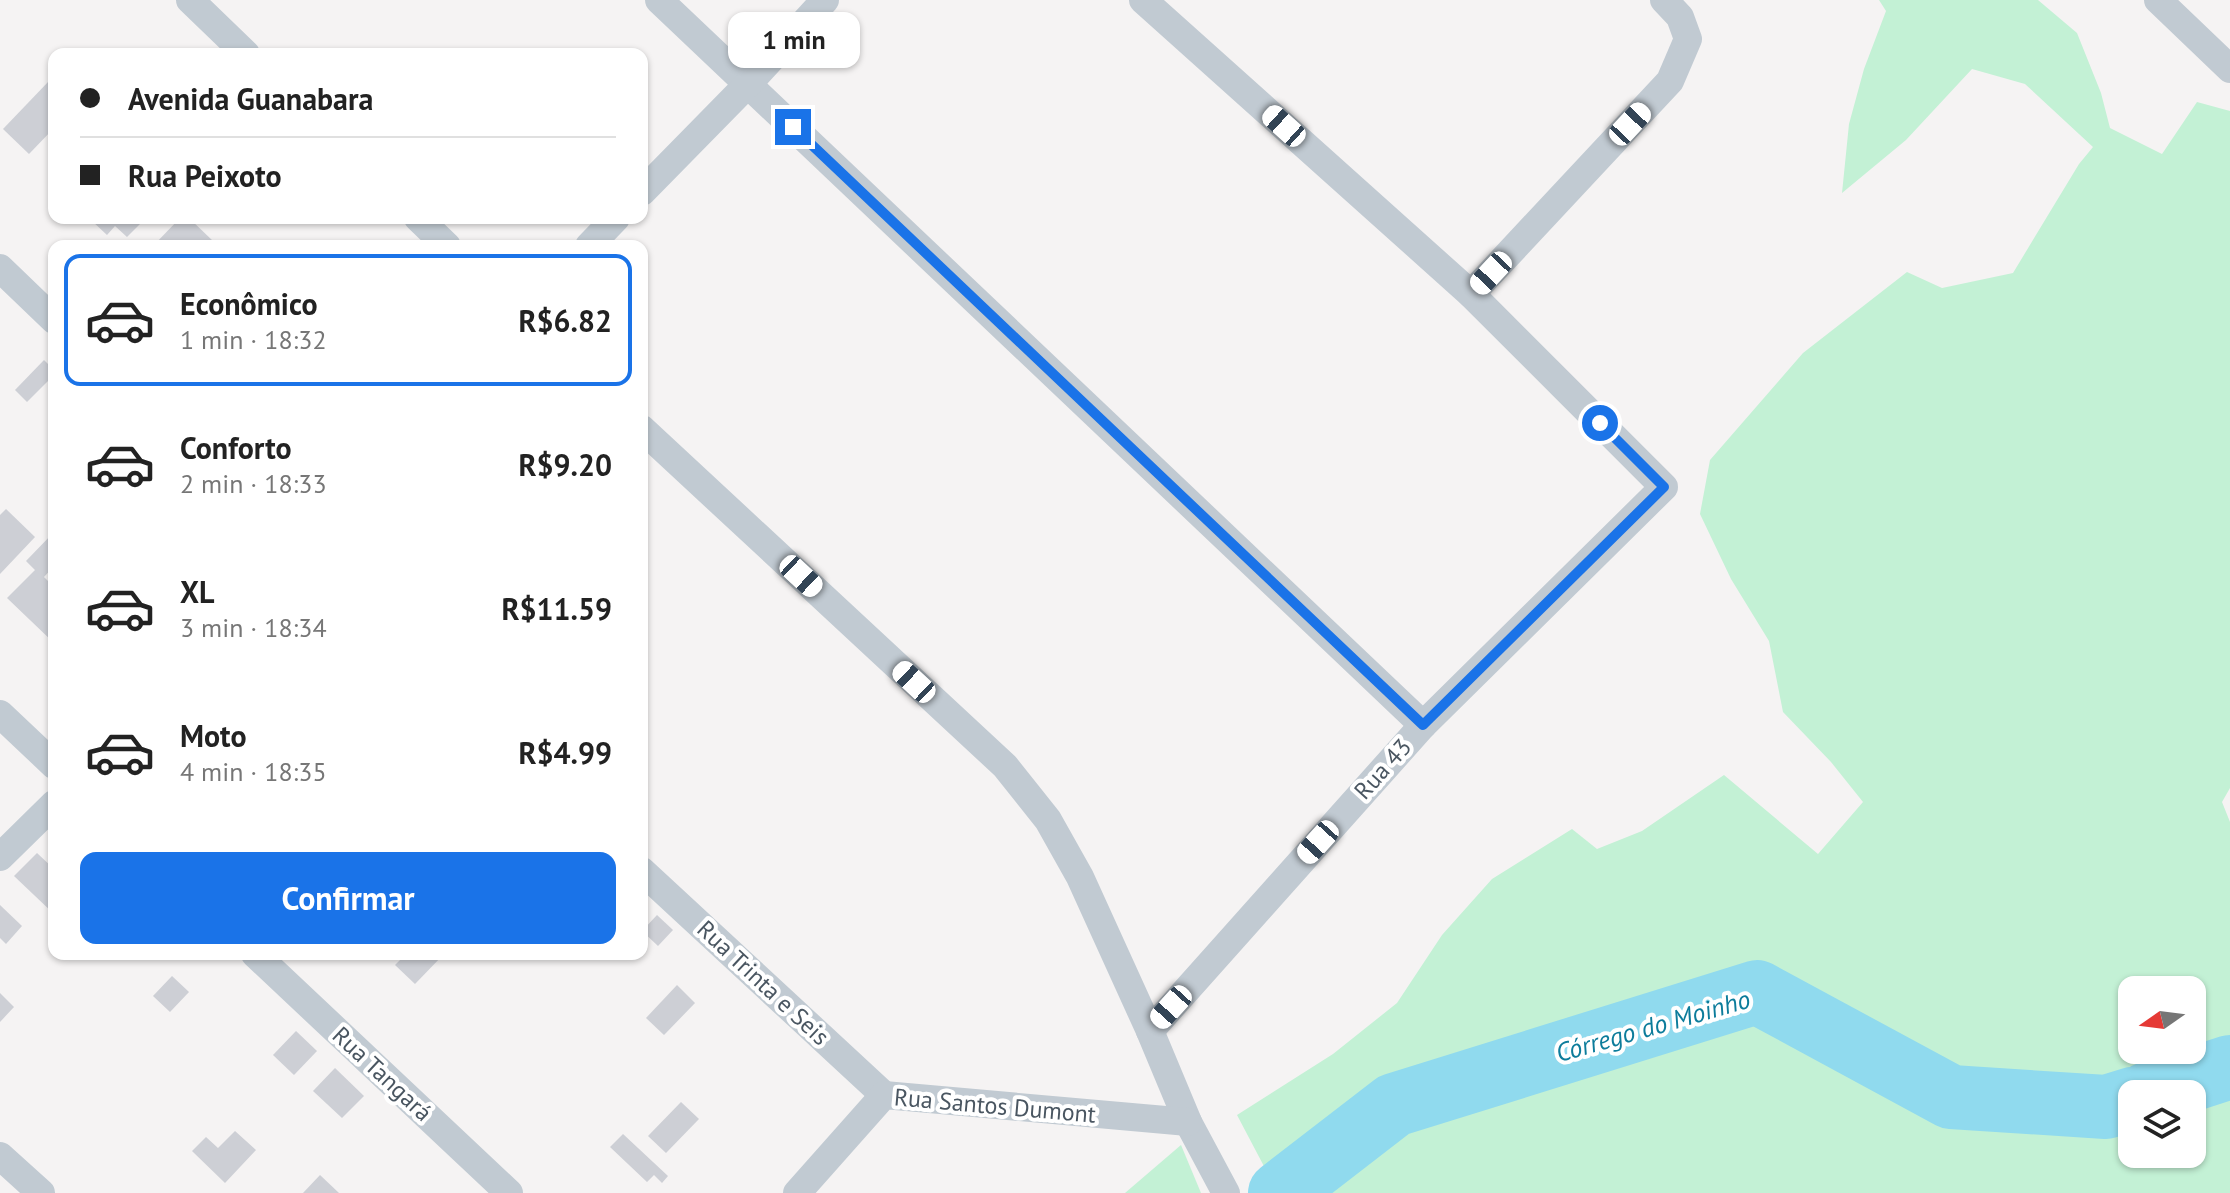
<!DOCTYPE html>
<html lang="pt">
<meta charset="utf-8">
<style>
body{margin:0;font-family:"PT Sans",sans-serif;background:#f6f6f6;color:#222;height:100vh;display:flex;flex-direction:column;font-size:30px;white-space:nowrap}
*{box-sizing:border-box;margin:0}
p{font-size:26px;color:#767676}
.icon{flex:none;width:44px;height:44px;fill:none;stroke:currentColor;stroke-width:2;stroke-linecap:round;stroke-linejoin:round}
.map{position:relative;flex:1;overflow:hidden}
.sheet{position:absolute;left:48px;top:240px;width:600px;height:720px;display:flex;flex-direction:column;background:#fff;border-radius:16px;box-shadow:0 2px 6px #0004}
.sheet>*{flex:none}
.top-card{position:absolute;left:48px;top:48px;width:600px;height:176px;border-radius:16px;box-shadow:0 2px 6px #0004;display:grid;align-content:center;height:176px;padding:0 32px;background:#fff}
.needle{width:52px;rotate:256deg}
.controls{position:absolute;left:2118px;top:976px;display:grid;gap:16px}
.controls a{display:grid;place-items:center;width:88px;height:88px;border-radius:16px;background:#fff;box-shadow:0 2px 6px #0004;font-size:40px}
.end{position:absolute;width:36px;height:36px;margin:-18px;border:10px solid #1a73e8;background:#fff;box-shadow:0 0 0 4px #fff}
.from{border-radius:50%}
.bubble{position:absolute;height:56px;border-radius:16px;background:#fff;box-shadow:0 2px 6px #0004;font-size:26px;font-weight:600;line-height:56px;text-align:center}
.car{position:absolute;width:24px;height:48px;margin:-24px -12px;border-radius:10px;box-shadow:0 0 6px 2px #0007;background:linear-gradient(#fff 24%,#345 0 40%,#fff 0 76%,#345 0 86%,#fff 0)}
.top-card b{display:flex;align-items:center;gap:28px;height:76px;font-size:30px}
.top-card b+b{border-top:2px solid #e0e0e0}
.top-card i{width:20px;height:20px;background:#222}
ul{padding:14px 0 0;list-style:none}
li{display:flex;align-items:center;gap:24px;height:132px;margin:0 16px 12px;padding:0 16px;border:4px solid transparent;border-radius:16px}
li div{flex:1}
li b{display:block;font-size:30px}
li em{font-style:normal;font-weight:600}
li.on{border-color:#1a73e8}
li>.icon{width:72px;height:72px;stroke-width:1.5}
.button{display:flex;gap:16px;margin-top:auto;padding:16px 32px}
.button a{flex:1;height:92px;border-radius:16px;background:#1a73e8;color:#fff;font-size:32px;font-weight:600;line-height:92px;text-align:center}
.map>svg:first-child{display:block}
</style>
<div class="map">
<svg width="2230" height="1193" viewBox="0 0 2230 1193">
<rect width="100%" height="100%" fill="#f5f3f3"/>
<!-- green -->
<g fill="#c3f1d5" fill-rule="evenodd">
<path d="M1879 0H2038L2077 33 2101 93 2110 128 2162 154 2197 102 2230 111V788L2222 802 2230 822V1193H1278L1237 1115 1333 1054 1397 1003 1442 935 1492 879 1572 829 1597 849 1642 831 1724 775 1818 854 1863 802 1831 762 1783 712 1769 641 1731 579 1700 514 1710 460 1803 353 1907 272 1942 288 2013 273 2079 164 2093 147 2025 84 1972 69 1906 140 1842 193 1849 124 1864 69 1886 11ZM2132 990H2192V1050H2132ZM2132 1094H2192V1154H2132Z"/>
<polygon points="1181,1145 1201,1193 1125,1193"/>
</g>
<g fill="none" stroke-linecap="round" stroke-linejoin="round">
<!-- river -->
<g stroke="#90daee" stroke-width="64">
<polyline points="2147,1094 2230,1067"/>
<polyline points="1280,1193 1394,1105 1757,992 1951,1097 2106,1107 2132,1099"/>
</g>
</g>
<!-- building -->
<g fill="#cdcfd5">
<polygon points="49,81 54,87 54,128 29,154 3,129"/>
<polygon points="82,218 146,218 127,237 115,226 107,235 91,220 88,223"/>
<polygon points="180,218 189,218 214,242 209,246 153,246"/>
<polygon points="44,360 54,370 54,375 27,402 15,390"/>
<polygon points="6,509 35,537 0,574 0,515"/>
<polygon points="54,532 54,566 44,577 54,587 54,643 7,598 35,570 26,561"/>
<polygon points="37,853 54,869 54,914 14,876"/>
<polygon points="0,905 22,926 6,944 0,938"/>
<polygon points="657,915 673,930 658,946 642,931"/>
<polygon points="406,954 444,954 415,984 395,965"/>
<polygon points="172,976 189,992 170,1012 153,996"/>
<polygon points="677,985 695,1003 664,1035 646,1018"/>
<polygon points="0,993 14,1007 0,1022"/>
<polygon points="296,1031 317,1051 294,1075 273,1055"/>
<polygon points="335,1068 364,1096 342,1118 313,1091"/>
<polygon points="681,1102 699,1119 666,1153 648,1136"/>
<polygon points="235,1131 256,1150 225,1183 192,1151 206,1137 218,1148"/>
<polygon points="623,1134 668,1176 662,1183 654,1175 647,1182 610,1147"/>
<polygon points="320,1175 339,1193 303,1193"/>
</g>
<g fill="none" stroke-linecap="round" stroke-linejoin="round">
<!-- minor -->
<g stroke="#c1cad2" stroke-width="28">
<polyline points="190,0 246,54"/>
<polyline points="659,0 1423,725"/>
<polyline points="1143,0 1471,294 1664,487 1423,725 1150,1031"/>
<polyline points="2158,0 2230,69"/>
<polyline points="642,192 748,84 825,0"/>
<polyline points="418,218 447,246"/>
<polyline points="589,246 616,218"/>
<polyline points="0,268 54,320"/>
<polyline points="1471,294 1670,81 1688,39 1680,17 1664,0"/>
<polyline points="642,429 1005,766 1048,820 1080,877 1150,1031 1188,1122 1226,1193"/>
<polyline points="0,714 54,765"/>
<polyline points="0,857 54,804"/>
<polyline points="642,871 884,1095"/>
<polyline points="255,954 509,1193"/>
<polyline points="0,1156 41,1193"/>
<polyline points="797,1193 884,1095 1188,1122"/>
</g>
</g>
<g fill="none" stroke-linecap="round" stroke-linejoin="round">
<!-- route -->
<polyline stroke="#1a73e8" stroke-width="10" points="793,127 1423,725 1664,487 1600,423"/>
</g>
<g text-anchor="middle" stroke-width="8" stroke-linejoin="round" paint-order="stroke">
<!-- street labels -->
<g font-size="24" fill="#4a5661" stroke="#fff">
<text transform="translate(1383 769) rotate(-48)" y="8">Rua 43</text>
<text transform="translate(763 983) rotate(43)" y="8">Rua Trinta e Seis</text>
<text transform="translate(382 1074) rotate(43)" y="8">Rua Tangará</text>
<text transform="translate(995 1106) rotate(5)" y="8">Rua Santos Dumont</text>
</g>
<!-- water labels -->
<g font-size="26" font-style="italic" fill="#0c7c9b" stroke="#fff">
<text transform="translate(1653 1026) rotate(-16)" y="9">Córrego do Moinho</text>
</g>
</g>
</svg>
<div class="controls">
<a><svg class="needle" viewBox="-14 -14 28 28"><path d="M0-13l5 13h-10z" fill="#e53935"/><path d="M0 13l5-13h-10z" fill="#767676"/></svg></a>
<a><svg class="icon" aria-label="layers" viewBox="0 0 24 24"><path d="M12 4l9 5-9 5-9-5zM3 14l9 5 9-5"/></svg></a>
</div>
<i class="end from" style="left:1600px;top:423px"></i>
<i class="end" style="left:793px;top:127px"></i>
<div class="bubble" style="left:728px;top:12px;width:132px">1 min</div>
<i class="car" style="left:1630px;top:124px;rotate:43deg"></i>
<i class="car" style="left:1284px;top:126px;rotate:312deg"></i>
<i class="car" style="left:1491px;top:273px;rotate:223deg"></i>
<i class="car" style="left:801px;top:576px;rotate:133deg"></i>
<i class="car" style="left:914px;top:682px;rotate:313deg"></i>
<i class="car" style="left:1318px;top:842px;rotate:222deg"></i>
<i class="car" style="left:1171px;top:1007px;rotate:222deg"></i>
<div class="top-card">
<b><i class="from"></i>Avenida Guanabara</b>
<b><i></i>Rua Peixoto</b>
</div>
<section class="sheet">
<ul>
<li class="on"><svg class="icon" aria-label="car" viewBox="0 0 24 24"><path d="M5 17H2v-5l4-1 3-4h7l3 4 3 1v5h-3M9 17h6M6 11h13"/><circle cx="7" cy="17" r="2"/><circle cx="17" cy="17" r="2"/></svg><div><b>Econômico</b><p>1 min · 18:32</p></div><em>R$6.82</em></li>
<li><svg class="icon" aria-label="car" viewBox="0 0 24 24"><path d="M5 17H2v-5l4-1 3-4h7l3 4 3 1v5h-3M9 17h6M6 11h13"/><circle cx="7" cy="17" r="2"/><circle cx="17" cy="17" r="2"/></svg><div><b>Conforto</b><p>2 min · 18:33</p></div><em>R$9.20</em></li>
<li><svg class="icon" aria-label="car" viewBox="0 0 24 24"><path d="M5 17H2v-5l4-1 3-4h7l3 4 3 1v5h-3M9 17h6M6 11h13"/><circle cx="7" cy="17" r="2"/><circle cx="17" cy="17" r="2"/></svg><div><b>XL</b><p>3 min · 18:34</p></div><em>R$11.59</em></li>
<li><svg class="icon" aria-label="car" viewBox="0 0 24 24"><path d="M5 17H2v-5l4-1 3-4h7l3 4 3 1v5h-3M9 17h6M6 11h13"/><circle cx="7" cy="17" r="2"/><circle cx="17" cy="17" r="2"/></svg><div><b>Moto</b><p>4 min · 18:35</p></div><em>R$4.99</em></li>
</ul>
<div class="button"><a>Confirmar</a></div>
</section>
</div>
